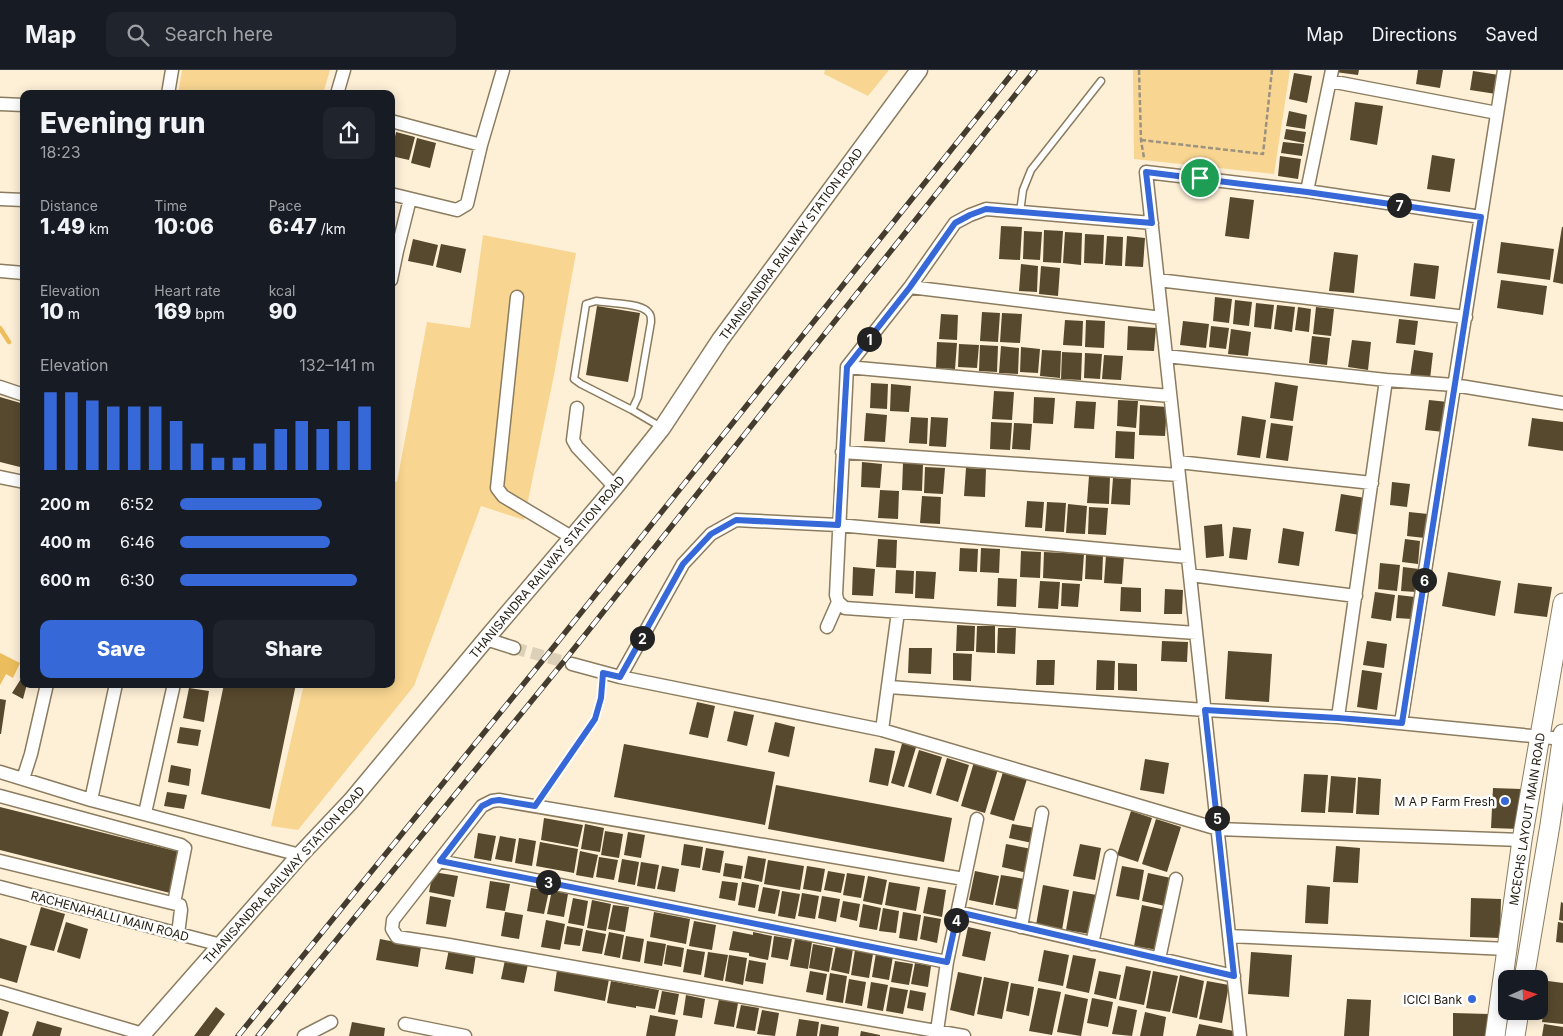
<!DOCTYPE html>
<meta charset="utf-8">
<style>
body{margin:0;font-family:Inter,sans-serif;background:#20242c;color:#f1f3f6;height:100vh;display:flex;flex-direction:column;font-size:19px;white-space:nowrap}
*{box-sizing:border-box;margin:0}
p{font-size:16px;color:#9ea1a6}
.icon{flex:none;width:28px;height:28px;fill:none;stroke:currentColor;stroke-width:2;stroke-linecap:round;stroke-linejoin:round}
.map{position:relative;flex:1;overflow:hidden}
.side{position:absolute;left:20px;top:20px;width:375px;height:598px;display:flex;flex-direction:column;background:#171b24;border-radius:10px;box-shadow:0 2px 12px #0003}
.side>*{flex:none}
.needle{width:32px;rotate:87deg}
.controls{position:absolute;left:1498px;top:900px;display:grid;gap:10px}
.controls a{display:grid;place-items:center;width:50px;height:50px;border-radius:10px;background:#171b24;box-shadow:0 2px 12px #0003;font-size:25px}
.pin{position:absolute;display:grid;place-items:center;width:42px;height:42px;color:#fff;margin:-21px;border:2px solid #fff;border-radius:50%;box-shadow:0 1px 5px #0007}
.km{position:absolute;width:25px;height:25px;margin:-12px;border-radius:50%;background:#222;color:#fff;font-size:14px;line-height:25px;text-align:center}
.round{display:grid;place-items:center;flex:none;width:52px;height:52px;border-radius:10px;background:#20242c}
.head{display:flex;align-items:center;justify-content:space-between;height:85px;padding:0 20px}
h1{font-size:28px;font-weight:800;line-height:38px}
.figures{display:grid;grid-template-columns:repeat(3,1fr);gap:8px;height:85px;padding:5px 20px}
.figures div{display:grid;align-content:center}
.figures b{font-size:21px;font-weight:800}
.figures small{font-size:14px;font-weight:400}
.figures p{font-size:14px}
.chart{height:140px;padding:10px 20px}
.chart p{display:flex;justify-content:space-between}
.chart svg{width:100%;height:90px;margin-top:5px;stroke:#3768d7;stroke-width:6}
.button{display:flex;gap:10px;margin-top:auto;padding:10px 20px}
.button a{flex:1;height:58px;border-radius:10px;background:#3768d7;color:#fff;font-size:20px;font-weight:800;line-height:58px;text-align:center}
.button a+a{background:#20242c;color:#f1f3f6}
ul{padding:0 20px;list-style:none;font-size:16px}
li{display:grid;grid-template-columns:80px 60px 1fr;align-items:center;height:38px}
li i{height:12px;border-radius:6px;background:#3768d7}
header{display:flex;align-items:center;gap:30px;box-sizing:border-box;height:70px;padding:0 25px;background:#171b24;border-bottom:1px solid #363941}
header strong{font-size:24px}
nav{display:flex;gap:28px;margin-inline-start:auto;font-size:18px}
.search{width:350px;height:45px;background:#20242c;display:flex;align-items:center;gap:12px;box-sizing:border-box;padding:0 18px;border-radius:10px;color:#9ea1a6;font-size:19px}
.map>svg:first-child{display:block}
.green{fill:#f8d691}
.water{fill:#ecbd5c}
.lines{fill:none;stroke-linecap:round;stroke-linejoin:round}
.stream{stroke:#ecbd5c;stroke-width:4.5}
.building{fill:#57492e}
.minor-tunnel{stroke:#ddd0b9;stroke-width:12;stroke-dasharray:12 6;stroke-linecap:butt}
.service-casing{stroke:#8b7c5f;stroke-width:9}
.minor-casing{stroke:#8b7c5f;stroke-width:15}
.tertiary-casing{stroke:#8b7c5f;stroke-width:19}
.secondary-casing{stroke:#8b7c5f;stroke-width:21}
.path{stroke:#9c927f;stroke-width:2.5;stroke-dasharray:5 2.5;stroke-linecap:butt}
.service{stroke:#fff;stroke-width:6}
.minor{stroke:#fff;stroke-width:12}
.tertiary{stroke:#fff;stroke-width:16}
.secondary{stroke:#fff;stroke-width:19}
.rail-casing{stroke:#443d2f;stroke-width:5.5}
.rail{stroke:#fff;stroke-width:4;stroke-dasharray:11;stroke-linecap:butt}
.route-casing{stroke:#fff;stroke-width:10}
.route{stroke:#3768d7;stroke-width:6}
.poi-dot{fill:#3768d7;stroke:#fff;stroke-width:2}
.labels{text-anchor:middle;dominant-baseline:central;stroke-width:5;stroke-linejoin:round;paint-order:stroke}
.street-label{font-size:12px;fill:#201a0e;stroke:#fff}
.poi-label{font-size:12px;fill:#201a0e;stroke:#fff;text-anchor:end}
</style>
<header>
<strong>Map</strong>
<div class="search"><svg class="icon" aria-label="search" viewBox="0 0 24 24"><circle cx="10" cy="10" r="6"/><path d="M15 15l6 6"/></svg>Search here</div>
<nav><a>Map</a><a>Directions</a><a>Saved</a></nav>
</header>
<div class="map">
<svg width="1563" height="966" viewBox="0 0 1563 966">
<rect width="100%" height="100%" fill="#fef0d7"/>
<path class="green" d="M182,0h148l-7,24h-145z
M825,0h64l-21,26 -44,-22z
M1133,0h157l-16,104 -140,-15z
M483,165l93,18 -22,122 -30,145 -43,-14 -67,180 -116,144 -27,-4 33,-142h87v-204l6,2 30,-160 43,6z"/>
<path class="water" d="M0,583l20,10 -7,15 -7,-4 -6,11z"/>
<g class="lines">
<path class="stream" d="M0,258l9,14"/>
</g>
<path class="building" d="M1335,0h24l-1,5 -23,-3z
M1418,0h25l-3,18 -24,-4z
M1473,1l26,4 -3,19 -26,-4z
M1294,3l18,3 -5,27 -18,-4z
M1355,32l28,4 -6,39 -27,-5z
M1289,41l18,4 -2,14 -19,-3z
M1286,59l20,3 -2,11 -20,-4z
M396,62l19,5 -6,23 -18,-4z
M417,68l19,5 -6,25 -19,-5z
M1283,72l21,2 -2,12 -21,-3z
M1432,85l23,4 -5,33 -23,-3z
M1280,86l21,3 -3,20 -20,-3z
M1230,127l24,3 -5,39 -24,-3z
M1001,156l21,1 -2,33 -21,-1z
M1562,157h1v57l-10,-2z
M1044,160l19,1 -2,32 -18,-1z
M1024,161l18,1 -2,28 -17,-1z
M1065,162l17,1 -1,32 -18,-2z
M1085,164l19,1 -1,29 -19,-1z
M1107,166l16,1 -1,29 -17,-1z
M1127,166l18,2 -2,29 -18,-1z
M413,169l25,6 -5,21 -25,-5z
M1501,172l53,7 -4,31 -53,-7z
M441,174l25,5 -5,24 -25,-6z
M1334,182l24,3 -4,38 -25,-2z
M1414,193l25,3 -4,33 -25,-3z
M1021,194l17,2 -1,26 -18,-1z
M1041,196l19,2 -2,28 -19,-2z
M1501,210l46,6 -4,29 -46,-7z
M1215,227l17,2 -3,24 -16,-2z
M1235,230l17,2 -3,24 -16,-2z
M1256,233l18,2 -3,24 -17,-2z
M1277,235l18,2 -3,25 -18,-3z
M597,236l43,7 -12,69 -42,-7z
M1298,237l13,2 -2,23 -14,-2z
M1316,237l18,2 -3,27 -18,-2z
M982,242l18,1 -2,29 -18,-1z
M1002,243l20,1 -2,29 -20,-1z
M941,244l17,1 -1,25 -18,-1z
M1399,249l19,2 -3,24 -19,-2z
M1065,250l18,1 -1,25 -19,-1z
M1086,250l19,1 -1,27 -19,-1z
M1183,251l26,3 -3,24 -26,-3z
M1128,256l28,2 -2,23 -27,-1z
M1211,256l18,2 -3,21 -17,-2z
M1231,259l20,3 -3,24 -20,-2z
M1312,266l18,2 -3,27 -18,-2z
M1352,270l19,2 -3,28 -20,-3z
M937,272l20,1 -2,26 -19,-1z
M959,274l20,1 -2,23 -19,-1z
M980,275l18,1 -1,26 -18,-1z
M1001,276l18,2 -1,26 -19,-1z
M1021,277l19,2 -2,24 -18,-1z
M1042,280l19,1 -1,27 -20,-2z
M1414,280l19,3 -3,26 -20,-2z
M1062,282l20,1 -1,27 -20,-1z
M1085,283l17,1 -2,25 -16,-1z
M1104,285l19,1 -2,24 -19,-1z
M1275,312l23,4 -5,35 -23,-3z
M871,313l17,1 -1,25 -17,-1z
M891,314l20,2 -2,26 -19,-1z
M994,321l20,1 -2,28 -20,-1z
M0,327l24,7v37l-1,5h1v22l-24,-6z
M1034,327l21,1 -2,26 -20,-1z
M1118,330l20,1 -2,27 -19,-2z
M1429,330l19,2 -4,30 -19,-2z
M1076,331l20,1 -2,27 -20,-1z
M1140,335l27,2 -2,29 -26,-1z
M866,343l21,2 -2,27 -21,-1z
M1242,346l24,4 -6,38 -23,-3z
M911,347l17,1 -1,26 -18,-1z
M931,347l17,1 -2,29 -17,-1z
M1532,348l31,4v29l-35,-5z
M991,352l21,1 -2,27 -20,-1z
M1014,353l18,1 -2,26 -18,-1z
M1271,353l22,3 -5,35 -22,-3z
M1116,361l19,1 -1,27 -19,-1z
M862,392l20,2 -2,24 -19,-1z
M903,393l20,1 -1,27 -20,-1z
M925,397l20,1 -2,26 -19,-1z
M966,398l20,1 -1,28 -21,-1z
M1089,406l21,1 -1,27 -22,-1z
M1113,408l18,1 -1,26 -19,-1z
M1392,412l18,2 -3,23 -17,-2z
M880,420l19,1 -1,28 -20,-1z
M1341,424l24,4 -5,37 -25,-4z
M922,426l19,1 -1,27 -20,-1z
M1027,431l17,1 -2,26 -17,-1z
M1047,432l19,1 -2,29 -19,-1z
M1068,434l19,2 -2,28 -19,-1z
M1089,437l19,1 -2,27 -18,-1z
M1409,442l19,2 -3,24 -18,-2z
M1222,454l2,32 -18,2 -2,-32z
M1233,457l18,2 -4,31 -18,-2z
M1283,458l21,4 -5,34 -21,-3z
M878,469l19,1 -1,28 -20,-1z
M1405,469l15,2 -2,23 -16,-2z
M960,478l18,1 -1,23 -18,-1z
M981,478l19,1 -1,24 -19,-1z
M1021,481l20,1 -1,26 -20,-1z
M1044,482l40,2 -2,27 -39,-3z
M1086,485h17l-1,25 -17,-1z
M1106,485l18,1 -2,28 -18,-1z
M1380,493l20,2 -3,26 -19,-2z
M853,497l22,2 -2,27 -21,-1z
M1403,497l16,2 -3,23 -15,-1z
M896,500l18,1 -1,23 -18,-1z
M916,501l20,1 -2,27 -19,-1z
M1448,502l53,9 -6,35 -53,-10z
M998,508l19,1 -1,28 -19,-1z
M1040,511l20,1 -2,27 -20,-1z
M1062,513l18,1 -2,23 -17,-1z
M1518,513l34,4 -5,30 -33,-4z
M1121,517l20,1v24l-21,-1z
M1165,519l18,1 -1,24h-18z
M1375,522l20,3 -4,26 -20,-3z
M1398,525l17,2 -3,22 -16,-1z
M957,555l18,1 -1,25h-18z
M977,556h18v27l-19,-1z
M998,558h18l-1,26 -18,-1z
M1162,571l26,1 -1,20 -26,-1z
M1367,571l20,3 -3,24 -21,-3z
M909,578h23l-1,26 -23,-1z
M1228,581l44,3 -3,48 -44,-3z
M953,583l19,1 -1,27 -18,-1z
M1037,590h18l-1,25h-18z
M1097,590l18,1 -1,29h-18z
M1118,593l19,1v27l-19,-1z
M1362,600l20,3 -5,37 -20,-3z
M24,604v10h3l-4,15 -11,-6z
M224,614h72l-26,125 -69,-15z
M189,618l20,3 -5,31 -21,-4z
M0,629l6,1 -5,34h-1z
M697,632l18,4 -7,32 -19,-4z
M734,641l20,4 -7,31 -20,-5z
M775,652l20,5 -6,30 -21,-5z
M180,657l21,3 -3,16 -21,-3z
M903,670l14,4 -13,43 -13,-4z
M624,674l151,28 -10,53 -151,-28z
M875,678l20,3 -7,35 -19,-4z
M919,680l23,7 -11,37 -23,-7z
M947,688l22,7 -11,37 -22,-7z
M1145,689l24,4 -5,31 -24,-4z
M974,692l24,7 -13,44 -24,-7z
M171,695l20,4 -2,17 -21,-4z
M1003,702l24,7 -13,42 -24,-7z
M1304,704l24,1 -3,38 -24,-1z
M1331,706l25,2 -3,35 -25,-1z
M1358,707l23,2 -2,36 -23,-1z
M776,715l176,33 -8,44 -176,-33z
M1493,718l28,1 -2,40 -28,-1z
M167,722l20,3 -3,14 -20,-3z
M0,737l180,45 -10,41 -170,-43z
M1131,741l21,7 -14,44 -21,-7z
M544,748l39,7 -5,22 -37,-7z
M1156,749l25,8 -14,45 -25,-8z
M585,754l19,4 -4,24 -19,-3z
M1012,754l23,4 -3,15 -23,-5z
M605,761l18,3 -4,24 -18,-3z
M628,762l17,3 -4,23 -17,-3z
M478,763l18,3 -5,25 -17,-3z
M500,766l16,3 -4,23 -17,-3z
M519,768l17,3 -4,25 -17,-3z
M540,772l38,7 -4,24 -38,-7z
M684,774l19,3 -3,21 -19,-3z
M1006,774l26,5 -5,24 -25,-6z
M1080,774l21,4 -6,32 -22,-4z
M1336,776l24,2 -2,35 -25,-1z
M706,778l18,3 -4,22 -18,-3z
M580,781l18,4 -5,23 -17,-3z
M748,786l18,3 -4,23 -18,-4z
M599,787l19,3 -4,20 -18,-3z
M622,789l17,3 -4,23 -17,-3z
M768,790l36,6 -4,24 -36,-6z
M641,792l18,3 -4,24 -18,-3z
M725,793l18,3 -2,13 -18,-3z
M662,796l17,3 -4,23 -18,-3z
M807,796l18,3 -4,23 -18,-3z
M1122,796l22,4 -5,30 -23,-4z
M828,801l17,3 -4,19 -17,-3z
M975,801l24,5 -6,29 -24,-5z
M433,802l25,4 -4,21 -25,-5z
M847,803l18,3 -4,22 -18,-3z
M1148,803l23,5 -6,28 -23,-5z
M1001,805l24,4 -6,31 -24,-5z
M868,806l19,4 -5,25 -19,-4z
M490,811l20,3 -5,27 -19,-3z
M722,811l16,2 -3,18 -16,-3z
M742,812l17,3 -4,23 -17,-3z
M889,812l31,5 -4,24 -31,-6z
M1043,815l26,5 -7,40 -26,-5z
M1307,815l23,2 -2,37 -23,-1z
M763,817l17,3 -5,24 -17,-3z
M928,817l18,3 -4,27 -19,-4z
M531,818l18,3 -5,23 -17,-3z
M552,820l16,4 -4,23 -17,-3z
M782,821l18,3 -5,25 -17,-3z
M1073,821l24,4 -7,39 -24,-4z
M802,823l17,3 -4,23 -17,-3z
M430,826l21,4 -5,27 -20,-3z
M822,826l18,3 -4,23 -18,-4z
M573,828l15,3 -4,25 -16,-3z
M1471,828l30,1 -1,39 -30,-1z
M592,830l19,4 -5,27 -19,-3z
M843,831l17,3 -3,17 -17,-4z
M1561,832l2,1v18l-4,-1z
M863,834l18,4 -4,22 -18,-3z
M613,835l16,2 -4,25 -17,-3z
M1142,835l24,5 -8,40 -24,-4z
M41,837l24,7 -11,37 -24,-6z
M883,838l16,3 -3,22 -17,-2z
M505,842l18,3 -4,24 -18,-3z
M654,842l36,7 -4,25 -36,-7z
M903,842l18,3 -4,26 -18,-3z
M924,846l17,3 -4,24 -17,-4z
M546,850l19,4 -5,26 -19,-3z
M694,851l22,4 -4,25 -23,-4z
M66,852l22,7 -8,30 -23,-7z
M1558,852l5,1v20l-7,-1z
M567,856l16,3 -3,17 -16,-2z
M968,857l23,5 -6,29 -23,-5z
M586,860l20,4 -4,20 -20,-3z
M733,861l20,4v-3l19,4 -4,24 -19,-4v-3l-20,-3z
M609,862l15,3 -4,23 -16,-3z
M626,866l18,3 -4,23 -18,-3z
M774,866l18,3 -4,21 -17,-3z
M0,868l27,8 -10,37 -17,-5z
M380,869l41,8 -3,20 -42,-7z
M795,869l17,3 -4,27 -18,-3z
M647,871l19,3 -4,22 -18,-3z
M813,874l20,4 -4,24 -20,-4z
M667,875l17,3 -3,19 -17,-3z
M836,875l17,4 -4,25 -18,-4z
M449,879l27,5 -3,20 -28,-5z
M687,879l18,3 -4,23 -18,-3z
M855,880l18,4 -4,24 -18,-3z
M1044,880l25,5 -6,31 -25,-5z
M708,882l20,3 -5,26 -19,-4z
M1251,882l41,3 -3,42 -41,-3z
M876,883l17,3 -4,24 -17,-3z
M729,885l18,3 -4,27 -18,-4z
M1073,885l23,4 -7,34 -23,-5z
M505,890l23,4 -4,19 -23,-4z
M749,890l17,3 -3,21 -18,-3z
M895,891l18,3 -4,21 -18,-3z
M915,893l16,3 -3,21 -17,-3z
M1126,896l25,5 -7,34 -25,-5z
M557,900l52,9 -4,22 -51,-10z
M810,901l17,3 -4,21 -17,-3z
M1099,901l22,4 -5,24 -22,-5z
M1153,901l25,5 -8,36 -24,-4z
M958,902l24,5 -8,39 -24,-6z
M830,903l17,3 -4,27 -17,-3z
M1180,905l24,6 -7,37 -25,-5z
M984,907l25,5 -7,37 -25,-5z
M849,909l17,3 -4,24 -17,-3z
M611,911l48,9 -4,19 -19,-3v2l-29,-5z
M1207,911l22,4 -7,38 -23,-4z
M1548,911l15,2v41l-21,-2z
M871,912l17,3 -5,26 -16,-3z
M1011,913l23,4 -5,29 -23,-5z
M890,917l18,3 -5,24 -17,-3z
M1038,918l23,4 -9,43 -23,-4z
M910,920l16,3 -3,18 -16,-3z
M662,921l17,3 -4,21 -17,-3z
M1065,924l23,5 -7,37 -24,-4z
M686,925l19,4 -3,19 -19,-3z
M1092,928l21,4 -5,25 -21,-4z
M719,929l19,4 -4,24 -20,-3z
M1347,929l24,1 -2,36h-25z
M741,935l18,3 -4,23 -19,-3z
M1118,936l19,4 -5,26 -20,-2z
M216,937l9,7 -16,22h-15z
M0,939l9,3 -7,24h-2z
M762,940l17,3 -4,23 -18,-2z
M1145,942l21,5 -3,19h-23z
M1453,943l36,1 -1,22h-35z
M650,945l28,5 -3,16h-29z
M799,949l20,3 -2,14h-21z
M37,951l25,7 -2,8h-28z
M352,952l33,6 -1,8h-35z
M821,954l18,3 -1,9h-19z
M1199,954l35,7 -1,5h-37z
M1544,954l19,3v9h-21z
M861,961l19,4v1h-20z"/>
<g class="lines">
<path class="minor-tunnel" d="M514,578l58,16"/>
<g class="service-casing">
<path id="service" d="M1020,142l3,-22 8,-20 70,-89
M632,340l6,-13 13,-75c0,-5 0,-8 -4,-11 -8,-8 -40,-8 -51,-10l-10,3 -12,75 7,5 51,26 29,17
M535,736l60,-87 6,-21 2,-25"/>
</g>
<g class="minor-casing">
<path id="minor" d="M1330,11l167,32
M168,24l4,-24
M337,24l7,-24
M0,34l24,1
M391,51l90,24
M1307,121l25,-121
M391,124l66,16 10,-6 14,-59 22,-75
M0,129l24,1
M1152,153l-166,-14 -16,6 -15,8 -45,64 -63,80 -11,228 2,7 7,6 351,25
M0,201l24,2
M391,210l6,-29 13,-52
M1158,210l308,37
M910,217l252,31
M517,227l-20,191 6,8 70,42
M1166,286l220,24 68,5 109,18
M847,297l323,29
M0,317l24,8
M577,338l-4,32 4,7 38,40
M842,382l337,23
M1178,392l194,21
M0,407l24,5
M1190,505l166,21
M827,557l11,-25
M486,569l28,9
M572,594l48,13 262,53 336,99 304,11
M620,607l63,-113 28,-30 25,-14 102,5 350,32
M889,617l316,23 133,7 225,22
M1338,647l48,-337
M1401,653l103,-653
M882,660l16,-118
M0,702l91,28 209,55
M23,709l8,-25 16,-70
M0,726l181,49 4,3 -11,55
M91,730l25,-116
M145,743l29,-129
M0,791l180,44 1,5 -3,24
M439,791l43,-55 10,-5 7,-1 465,79
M0,817l221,58
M958,842l276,64
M1021,857l21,-114
M1229,866l278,13
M1092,874l19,-88
M1159,889l17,-80
M947,892l-508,-101 -46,59 -1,9 5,8 52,8 515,91
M0,922l143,42
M405,954l60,12
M937,961l10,-69 30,-143
M304,966l27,-14
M1240,966l-94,-864 161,19 174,26"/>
</g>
<g class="tertiary-casing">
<path id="tertiary" d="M141,966l159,-181 51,-54 135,-162 129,-152 47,-59 58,-88 199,-270"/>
</g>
<g class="secondary-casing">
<path id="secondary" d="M1524,909l26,-154 13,-91
M1495,966l27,-196 41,-237
M1515,966l4,-25"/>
</g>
<path class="path" d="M1139,0l2,70 3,18
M1141,70l122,14 9,-84"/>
<use href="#service" class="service"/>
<use href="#minor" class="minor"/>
<use href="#tertiary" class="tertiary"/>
<use href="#secondary" class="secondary"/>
<g class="rail-casing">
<path id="rail" d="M238,966l318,-392 459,-574
M258,966l307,-376 470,-590"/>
</g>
<use href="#rail" class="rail"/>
</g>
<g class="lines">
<g class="route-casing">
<path id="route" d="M1146,102l161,20 174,25 -79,506 -64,-5 -133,-8 29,266 -276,-64 -11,50 -507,-101 42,-55 10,-5 7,-1 36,6 60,-87 6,-21 2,-25 17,4 63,-113 28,-30 25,-14 102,5 9,-158 63,-80 45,-64 15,-8 16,-6 166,14z"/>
</g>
<use href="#route" class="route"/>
</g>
<g class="poi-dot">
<circle cx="1505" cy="731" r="5"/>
<circle cx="1472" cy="929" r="5"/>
</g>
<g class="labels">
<g class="street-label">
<text transform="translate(791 174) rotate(-54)">THANISANDRA RAILWAY STATION ROAD</text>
<text transform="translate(547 497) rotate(-50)">THANISANDRA RAILWAY STATION ROAD</text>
<text transform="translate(1527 749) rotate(-81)">MCECHS LAYOUT MAIN ROAD</text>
<text transform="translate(284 805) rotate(-48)">THANISANDRA RAILWAY STATION ROAD</text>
<text transform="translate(110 846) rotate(15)">RACHENAHALLI MAIN ROAD</text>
</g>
<g class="poi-label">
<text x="1495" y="731">M A P Farm Fresh</text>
<text x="1462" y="929">ICICI Bank</text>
</g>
</g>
</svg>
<div class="controls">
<a><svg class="needle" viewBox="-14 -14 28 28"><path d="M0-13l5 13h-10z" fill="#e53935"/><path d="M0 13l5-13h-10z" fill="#9ea1a6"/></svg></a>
</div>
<div class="pin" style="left:1200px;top:108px;background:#1e9e55"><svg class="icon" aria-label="arrive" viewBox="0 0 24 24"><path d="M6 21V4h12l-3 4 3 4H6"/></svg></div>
<b class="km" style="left:869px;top:269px">1</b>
<b class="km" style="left:642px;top:568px">2</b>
<b class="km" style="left:548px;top:812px">3</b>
<b class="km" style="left:956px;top:850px">4</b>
<b class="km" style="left:1217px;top:748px">5</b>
<b class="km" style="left:1424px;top:510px">6</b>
<b class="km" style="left:1399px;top:135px">7</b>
<section class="side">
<div class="head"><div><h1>Evening run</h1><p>18:23</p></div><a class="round"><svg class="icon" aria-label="share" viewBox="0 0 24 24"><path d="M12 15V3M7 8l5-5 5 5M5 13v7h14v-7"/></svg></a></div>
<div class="figures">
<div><p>Distance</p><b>1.49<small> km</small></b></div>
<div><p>Time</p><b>10:06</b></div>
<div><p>Pace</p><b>6:47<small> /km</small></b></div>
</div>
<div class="figures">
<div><p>Elevation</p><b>10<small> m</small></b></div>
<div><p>Heart rate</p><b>169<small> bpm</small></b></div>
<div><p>kcal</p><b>90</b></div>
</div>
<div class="chart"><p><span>Elevation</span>132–141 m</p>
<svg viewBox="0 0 160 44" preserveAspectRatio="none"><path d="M5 44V6M15 44V6M25 44V10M35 44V13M45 44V13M55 44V13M65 44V20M75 44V31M85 44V38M95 44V38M105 44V31M115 44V24M125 44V20M135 44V24M145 44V20M155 44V13"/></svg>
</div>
<ul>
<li><b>200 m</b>6:52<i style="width:73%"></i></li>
<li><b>400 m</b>6:46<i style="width:77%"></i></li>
<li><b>600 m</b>6:30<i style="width:91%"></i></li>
</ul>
<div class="button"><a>Save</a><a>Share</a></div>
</section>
</div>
